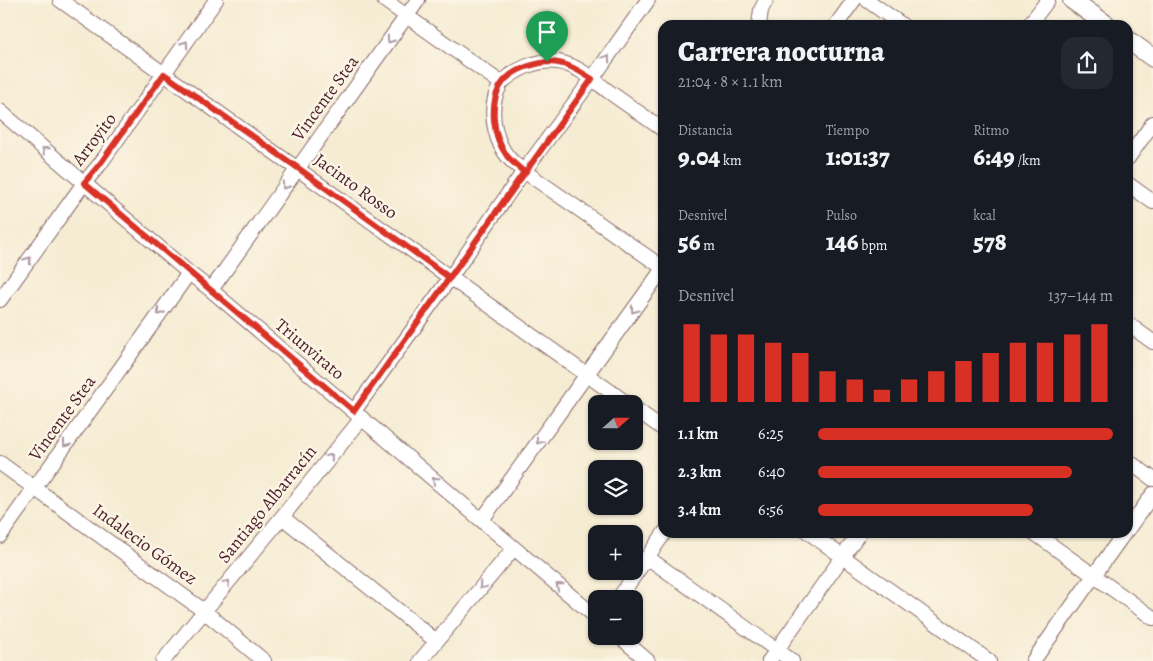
<!DOCTYPE html>
<html lang="es">
<meta charset="utf-8">
<style>
body{margin:0;font-family:Alegreya,serif;background:#242831;color:#f1f3f6;height:100vh;display:flex;flex-direction:column;font-size:19px;white-space:nowrap}
*{box-sizing:border-box;margin:0}
p{font-size:16px;color:#9ea1a6}
.icon{flex:none;width:28px;height:28px;fill:none;stroke:currentColor;stroke-width:2;stroke-linecap:round;stroke-linejoin:round}
.map{position:relative;flex:1;overflow:hidden}
.drawer{position:absolute;left:658px;top:20px;width:475px;height:518px;display:flex;flex-direction:column;background:#171b24;border-radius:15px;box-shadow:0 1px 4px #0004}
.drawer>*{flex:none}
.needle{width:32px;rotate:69deg}
.buttons{position:absolute;left:588px;top:395px;display:grid;gap:10px}
.buttons a{display:grid;place-items:center;width:55px;height:55px;border-radius:10px;background:#171b24;box-shadow:0 1px 4px #0004;font-size:25px}
.pin{position:absolute;display:grid;place-items:center;width:42px;height:42px;color:#fff;margin:-51px -21px;border-radius:50% 50% 50% 0;rotate:-45deg;box-shadow:0 0 5px #0007}
.pin .icon{rotate:45deg}
.round{display:grid;place-items:center;flex:none;width:52px;height:52px;border-radius:15px;background:#242831}
.head{display:flex;align-items:center;justify-content:space-between;height:85px;padding:0 20px}
h1{font-size:28px;font-weight:800;line-height:38px}
.metrics{display:grid;grid-template-columns:repeat(3,1fr);gap:8px;height:85px;padding:5px 20px}
.metrics div{display:grid;align-content:center}
.metrics b{font-size:25px;font-weight:800}
.metrics small{font-size:14px;font-weight:400}
.metrics p{font-size:14px}
.chart{height:140px;padding:10px 20px}
.chart p{display:flex;justify-content:space-between}
.chart svg{width:100%;height:90px;margin-top:5px;stroke:#d93025;stroke-width:6}
ul{padding:0 20px;list-style:none;font-size:16px}
li{display:grid;grid-template-columns:80px 60px 1fr;align-items:center;height:38px}
li i{height:12px;border-radius:6px;background:#d93025}
.map>svg:first-child{display:block}
.lines{fill:none;stroke-linecap:round;stroke-linejoin:round}
.minor-casing{stroke:#866766;stroke-width:16}
.major-casing{stroke:#866766;stroke-width:20}
.minor{stroke:#fff;stroke-width:14}
.major{stroke:#fff;stroke-width:18}
.oneway{stroke:#ae9aa0}
.route-casing{stroke:#fff;stroke-width:10}
.route{stroke:#d93025;stroke-width:6}
.labels{text-anchor:middle;dominant-baseline:central;stroke-width:5;stroke-linejoin:round;paint-order:stroke}
.street-label{font-size:18px;fill:#4a1f2b;stroke:#fcf5e5}
</style>
<div class="map">
<svg width="1153" height="661" viewBox="0 0 1153 661">
<rect width="100%" height="100%" fill="#fcf5e5"/>
<filter id="ink" filterUnits="userSpaceOnUse"><feTurbulence type="fractalNoise" baseFrequency=".02" numOctaves="2"/><feDisplacementMap in="SourceGraphic" scale="10" xChannelSelector="R" yChannelSelector="G"/><feConvolveMatrix kernelMatrix="1 2 1 2 8 2 1 2 1" color-interpolation-filters="sRGB"/></filter>
<filter id="wash" filterUnits="userSpaceOnUse"><feTurbulence type="fractalNoise" baseFrequency=".0096" numOctaves="4" result="noise"/><feDisplacementMap in="SourceGraphic" scale="20" xChannelSelector="R" yChannelSelector="G"/><feGaussianBlur stdDeviation="1.12" result="paint"/><feColorMatrix in="noise" values="0 0 0 0 0 0 0 0 0 0 0 0 0 0 0 0 0 1.4 0 .05"/><feComposite in="paint" operator="in"/></filter>
<g filter="url(#wash)">
<rect width="100%" height="100%" fill="#f5ecd3"/>
</g>
<g filter="url(#ink)">
<g class="lines">
<g class="minor-casing">
<path id="minor" d="M60,0c190,134 379,269 568,404
M384,0l117,83c15,-14 36,-24 57,-21 19,3 36,18 50,29 18,13 36,25 54,38
M867,0l35,25
M759,25l2,-15 5,-10
M836,25l18,-25
M1029,25l19,-25
M501,83c-2,5 -5,10 -6,15 -5,18 1,46 14,60 4,5 10,9 15,13l138,96
M0,111l189,162 22,17c129,109 256,219 385,327
M1128,158l25,-35
M1128,184l25,18
M211,290l207,-290
M0,300l84,-117 16,-19 116,-164
M1128,324l25,18
M634,408l28,20
M354,411l96,-133 74,-107 68,-92 56,-79
M1128,461l25,18
M0,463l204,148 60,50
M282,517l154,124
M482,520l180,-250
M1128,529l25,-35
M808,532l181,129
M1033,532l120,86
M0,536l189,-263
M647,557l145,104
M618,599l47,-67
M619,636l29,25
M163,661l119,-144 80,-99
M420,661l94,-113
M769,661l91,-129
M1033,661l92,-129"/>
</g>
<g class="major-casing">
<path id="major" d="M1072,0l35,25
M1128,40l25,18"/>
</g>
<use href="#minor" class="minor"/>
<use href="#major" class="major"/>
</g>
<defs><path id="oneway-chevron" d="M-2-3.5L2.5 0L-2 3.5" fill="none" stroke-width="1.6" stroke-linecap="round" stroke-linejoin="round" transform="scale(1.25)"/></defs>
<g class="oneway">
<use href="#oneway-chevron" transform="translate(390 40) rotate(126)"/>
<use href="#oneway-chevron" transform="translate(185 44) rotate(-55)"/>
<use href="#oneway-chevron" transform="translate(607 58) rotate(-55)"/>
<use href="#oneway-chevron" transform="translate(45 150) rotate(-139)"/>
<use href="#oneway-chevron" transform="translate(285 186) rotate(126)"/>
<use href="#oneway-chevron" transform="translate(28 260) rotate(-54)"/>
<use href="#oneway-chevron" transform="translate(634 310) rotate(126)"/>
<use href="#oneway-chevron" transform="translate(160 312) rotate(126)"/>
<use href="#oneway-chevron" transform="translate(539 441) rotate(126)"/>
<use href="#oneway-chevron" transform="translate(66 444) rotate(126)"/>
<use href="#oneway-chevron" transform="translate(330 457) rotate(-51)"/>
<use href="#oneway-chevron" transform="translate(435 480) rotate(-140)"/>
<use href="#oneway-chevron" transform="translate(227 583) rotate(-50)"/>
<use href="#oneway-chevron" transform="translate(482 586) rotate(130)"/>
<use href="#oneway-chevron" transform="translate(559 586) rotate(-140)"/>
</g>
</g>
<g class="lines" filter="url(#ink)">
<g class="route-casing">
<path id="route" d="M547,62c-35,5 -56,20 -53,58 1,13 5,25 13,36 5,6 11,11 17,16l-74,106 -152,-110 -134,-94 -64,90 -16,19 270,228c80,-110 158,-222 238,-332 -16,-10 -26,-17 -45,-17"/>
</g>
<use href="#route" class="route"/>
</g>
<g class="labels">
<g class="street-label">
<text transform="translate(325 98) rotate(-54)">Vincente Stea</text>
<text transform="translate(94 139) rotate(-53)">Arroyito</text>
<text transform="translate(356 186) rotate(36)">Jacinto Rosso</text>
<text transform="translate(310 349) rotate(40)">Triunvirato</text>
<text transform="translate(62 418) rotate(-54)">Vincente Stea</text>
<text transform="translate(267 504) rotate(-51)">Santiago Albarracín</text>
<text transform="translate(145 544) rotate(36)">Indalecio Gómez</text>
</g>
</g>
</svg>
<div class="buttons">
<a><svg class="needle" viewBox="-14 -14 28 28"><path d="M0-13l5 13h-10z" fill="#e53935"/><path d="M0 13l5-13h-10z" fill="#9ea1a6"/></svg></a>
<a><svg class="icon" aria-label="layers" viewBox="0 0 24 24"><path d="M12 4l9 5-9 5-9-5zM3 14l9 5 9-5"/></svg></a>
<a>+</a>
<a>−</a>
</div>
<div class="pin" style="left:547px;top:62px;background:#1e9e55"><svg class="icon" aria-label="arrive" viewBox="0 0 24 24"><path d="M6 21V4h12l-3 4 3 4H6"/></svg></div>
<section class="drawer">
<div class="head"><div><h1>Carrera nocturna</h1><p>21:04 · 8 × 1.1 km</p></div><a class="round"><svg class="icon" aria-label="share" viewBox="0 0 24 24"><path d="M12 15V3M7 8l5-5 5 5M5 13v7h14v-7"/></svg></a></div>
<div class="metrics">
<div><p>Distancia</p><b>9.04<small> km</small></b></div>
<div><p>Tiempo</p><b>1:01:37</b></div>
<div><p>Ritmo</p><b>6:49<small> /km</small></b></div>
</div>
<div class="metrics">
<div><p>Desnivel</p><b>56<small> m</small></b></div>
<div><p>Pulso</p><b>146<small> bpm</small></b></div>
<div><p>kcal</p><b>578</b></div>
</div>
<div class="chart"><p><span>Desnivel</span>137–144 m</p>
<svg viewBox="0 0 160 44" preserveAspectRatio="none"><path d="M5 44V6M15 44V11M25 44V11M35 44V15M45 44V20M55 44V29M65 44V33M75 44V38M85 44V33M95 44V29M105 44V24M115 44V20M125 44V15M135 44V15M145 44V11M155 44V6"/></svg>
</div>
<ul>
<li><b>1.1 km</b>6:25<i style="width:100%"></i></li>
<li><b>2.3 km</b>6:40<i style="width:86%"></i></li>
<li><b>3.4 km</b>6:56<i style="width:73%"></i></li>
</ul>
</section>
</div>
